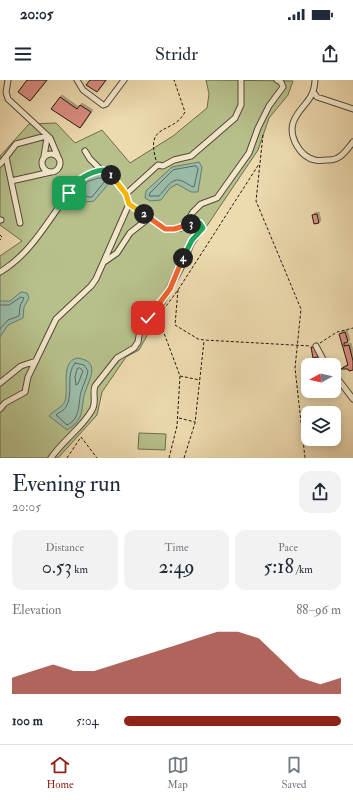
<!DOCTYPE html>
<meta charset="utf-8">
<style>
body{margin:0;font-family:"IM FELL Double Pica",serif;background:#f2f2f3;color:#1f2937;height:100vh;display:flex;flex-direction:column;font-size:15px;white-space:nowrap}
*{box-sizing:border-box;margin:0}
p{font-size:13px;color:#747a83}
.icon{flex:none;width:22px;height:22px;fill:none;stroke:currentColor;stroke-width:2;stroke-linecap:round;stroke-linejoin:round}
.map{position:relative;height:378px;overflow:hidden}
.drawer{display:flex;flex-direction:column;background:#fff;flex:1}
.drawer>*{flex:none}
.needle{width:26px;rotate:262deg}
.tools{position:absolute;left:301px;top:278px;display:grid;gap:8px}
.tools a{display:grid;place-items:center;width:40px;height:40px;border-radius:8px;background:#fff;box-shadow:0 2px 10px #0003;font-size:20px}
.pin{position:absolute;display:grid;place-items:center;width:34px;height:34px;color:#fff;margin:-17px;border-radius:8px;box-shadow:0 2px 6px #0006}
.km{position:absolute;width:20px;height:20px;margin:-10px;border-radius:50%;background:#222;color:#fff;font-size:11px;line-height:20px;text-align:center}
.round{display:grid;place-items:center;flex:none;width:42px;height:42px;border-radius:12px;background:#f2f2f3}
.overview{display:flex;align-items:center;justify-content:space-between;height:68px;padding:0 12px}
h1{font-size:22px;font-weight:600;line-height:30px}
.figures{display:grid;grid-template-columns:repeat(3,1fr);gap:6px;height:68px;padding:4px 12px}
.figures div{display:grid;align-content:center;border-radius:10px;background:#f2f2f3;text-align:center}
.figures b{font-size:20px;font-weight:600}
.figures small{font-size:11px;font-weight:400}
.figures p{font-size:11px}
.chart{height:112px;padding:8px 12px}
.chart p{display:flex;justify-content:space-between}
.chart svg{width:100%;height:72px;margin-top:4px;fill:#8f2418;opacity:.7}
ul{padding:0 12px;list-style:none;font-size:13px}
li{display:grid;grid-template-columns:64px 48px 1fr;align-items:center;height:30px}
li i{height:10px;border-radius:5px;background:#8f2418}
.status{display:flex;justify-content:space-between;align-items:center;height:28px;padding:0 20px;background:#fff;direction:ltr}
.status svg{height:11px;fill:currentColor}
header{display:flex;justify-content:space-between;align-items:center;height:52px;padding:0 12px;background:#fff;font-size:18px;font-weight:600}
.dock{display:flex;justify-content:space-around;align-items:center;height:56px;border-top:1px solid #e0e1e3;background:#fff;font-size:11px;color:#747a83}
.dock a{display:grid;justify-items:center;gap:2px}
.dock .current{color:#8f2418}
.map>svg:first-child{display:block}
.green{fill:#b7c08b;stroke:#6c6c4e}
.water{fill:#9abba7;stroke:#6a7a6b}
.lines{fill:none;stroke-linecap:round;stroke-linejoin:round}
.shore{stroke:#5e6a5c;stroke-width:1}
.building{fill:#db8c7f;stroke:#211910;filter:url(#shadow)}
.minor-casing{stroke:#544938;stroke-width:7}
.path{stroke:#211910;stroke-width:1;stroke-dasharray:3 2;stroke-linecap:butt}
.minor{stroke:#f3e7cb;stroke-width:5}
.split-1-casing{stroke:#fff;stroke-width:8}
.split-2-casing{stroke:#fff;stroke-width:8}
.split-3-casing{stroke:#fff;stroke-width:8}
.split-4-casing{stroke:#fff;stroke-width:8}
.split-5-casing{stroke:#fff;stroke-width:8}
.split-6-casing{stroke:#fff;stroke-width:8}
.split-1{stroke:#22a559;stroke-width:5}
.split-2{stroke:#f5b400;stroke-width:5}
.split-3{stroke:#f0652b;stroke-width:5}
.split-4{stroke:#22a559;stroke-width:5}
.split-5{stroke:#f0652b;stroke-width:5}
.split-6{stroke:#f5b400;stroke-width:5}
</style>
<div class="status"><b>20:05</b><svg viewBox="0 0 49 12"><path d="M0 12V9h3v3zM5 12V6h3v6zM10 12V3h3v9zM15 12V0h3v12zM26 1h20v11H26zM47 4h2v5h-2z"/></svg></div>
<header><svg class="icon" aria-label="menu" viewBox="0 0 24 24"><path d="M4 6h16M4 12h16M4 18h16"/></svg>Stridr<svg class="icon" aria-label="share" viewBox="0 0 24 24"><path d="M12 15V3M7 8l5-5 5 5M5 13v7h14v-7"/></svg></header>
<div class="map">
<svg width="353" height="378" viewBox="0 0 353 378">
<defs>
<filter id="shadow"><feDropShadow dx="2" dy="-2" stdDeviation="0" flood-color="#0004"/></filter>
</defs>
<rect width="100%" height="100%" fill="#eddaaf"/>
<filter id="stains"><feTurbulence type="fractalNoise" baseFrequency=".005" numOctaves="4"/><feColorMatrix values="0 0 0 0 .2 0 0 0 0 .09 0 0 0 0 .02 0 0 0 .5 -.17"/></filter>
<radialGradient id="worn" r=".72"><stop offset=".6" stop-color="#630" stop-opacity="0"/><stop offset="1" stop-color="#630" stop-opacity=".3"/></radialGradient>
<path class="green" d="M206,0l87,1 -5,14 -19,23 -11,32 -64,95 -11,26 -44,79 -13,7 -24,35 -5,23 -39,43h-58v-202l22,-15 -22,-16v-69l29,-32 27,-1 19,20 27,-13 28,33 43,-27 34,-28 2,-14z
M139,353l27,1 -1,16 -27,-1z"/>
<path class="water" d="M199,82l3,5 -4,25h-7l-14,-8 -7,4 -9,12 -11,1 -5,-3 1,-7 26,-24z
M94,94l12,1 4,7 -16,19 -7,1 -14,-7 1,-8 6,-1 5,-8z
M21,212l6,1 2,5 -5,9 -1,11 -15,7 -8,12v-36h10z
M77,278c24,3 13,20 8,34 -5,18 1,26 -18,38l-18,-14c5,-6 13,-8 16,-15 4,-12 -5,-39 12,-43z"/>
<g class="lines">
<path class="shore" d="M196,86l2,3 -4,18c-5,-1 -8,-5 -12,-6 -10,-5 -17,9 -23,15h-10l1,-3 23,-23z
M99,98h4l2,3 -13,16h-4l-8,-4 7,-11z
M0,225h9l12,-8 3,1 -4,8 -1,10 -11,4 -8,9
M75,283l9,2 4,6c-1,7 -5,14 -7,21 -3,11 0,27 -14,33l-11,-10c3,-3 8,-4 10,-8 8,-13 -1,-32 9,-44z
M80,288l3,3 -5,13 -2,1 -1,-8 2,-8z"/>
</g>
<path class="building" d="M27,0h20l-17,21 -12,-9z
M90,0h16l-9,12 -11,-7z
M60,17l17,12 3,-4 11,7 -11,16 -29,-19z
M317,134l2,9 -5,1 -2,-9z
M345,252l3,10 -4,1v3l5,-1 4,16v9l-4,1 -1,-2h-7l7,-4 -9,-31z
M311,267l6,1 1,9 -5,1z"/>
<g class="lines">
<g class="minor-casing">
<path id="minor" d="M8,0l-2,12 2,7 42,39 9,21
M77,0l6,10 20,15 3,-1 18,-24
M315,0c-1,23 -16,25 -22,43 -4,14 7,34 22,37 3,1 8,0 12,0 13,1 19,-9 26,-18
M314,13l3,4 36,12
M42 83a9 9 0 1 1 18 0a9 9 0 1 1-18 0Z
M44,76l3,-18
M0,84l6,-7
M11,101l40,-9
M126,114l32,-29 5,1 11,-6 17,-4 44,-38 6,-13v-25
M129,124l36,25 16,-1 5,-4 7,-12 8,-8 16,-6 32,-45 9,-25 11,-22 14,-19 -2,-5 -4,-2
M0,140h1
M20,143l-14,-66 10,-13 30,-8
M104,182l13,-9 13,-20 19,-15
M0,192c31,-18 48,-52 69,-79 6,-13 20,-21 34,-23
M316,266l10,19
M334,294l19,25
M0,303l21,-17 15,-5
M0,329l5,-6 20,-11 3,-15 28,-58 35,-33 5,-7 33,-75 -3,-10 -16,-20 -10,-5 -10,-10 -5,-8
M51,378c12,-18 31,-30 41,-48 5,-8 0,-16 3,-24l22,-28 17,-10 4,-6 2,-12 29,-41 23,-49 11,-12 -3,-5 -14,1"/>
</g>
<path class="path" d="M263,55l-7,66 45,108 -6,59 10,90
M156,80c-11,-38 17,-25 29,-48l-11,-32
M0,155l2,2 -2,3
M178,210l-3,35 23,14 6,1 107,6
M320,263l17,-11 16,-4
M180,296l20,4
M179,338l16,4
M67,378l14,-21 16,21
M169,378l8,-32 3,-50 -22,-59 20,-27 81,-126
M184,378l11,-35 9,-82"/>
<use href="#minor" class="minor"/>
</g>
<g class="lines">
<g class="split-1-casing">
<path id="split-1" d="M69,113c6,-13 20,-21 34,-23l8,5"/>
</g>
<g class="split-2-casing">
<path id="split-2" d="M111,95l15,19 3,10 15,10"/>
</g>
<g class="split-3-casing">
<path id="split-3" d="M144,134l21,15h9l17,-5"/>
</g>
<g class="split-4-casing">
<path id="split-4" d="M183,178l9,-18 11,-12 -3,-5 -9,1"/>
</g>
<g class="split-5-casing">
<path id="split-5" d="M158,225l12,-16 13,-31"/>
</g>
<g class="split-6-casing">
<path id="split-6" d="M148,238l10,-13"/>
</g>
<use href="#split-1" class="split-1"/>
<use href="#split-2" class="split-2"/>
<use href="#split-3" class="split-3"/>
<use href="#split-4" class="split-4"/>
<use href="#split-5" class="split-5"/>
<use href="#split-6" class="split-6"/>
</g>
<rect width="100%" height="100%" filter="url(#stains)"/>
<rect width="100%" height="100%" fill="url(#worn)"/>
</svg>
<div class="tools">
<a><svg class="needle" viewBox="-14 -14 28 28"><path d="M0-13l5 13h-10z" fill="#e53935"/><path d="M0 13l5-13h-10z" fill="#747a83"/></svg></a>
<a><svg class="icon" aria-label="layers" viewBox="0 0 24 24"><path d="M12 4l9 5-9 5-9-5zM3 14l9 5 9-5"/></svg></a>
</div>
<div class="pin" style="left:69px;top:113px;background:#1e9e55"><svg class="icon" aria-label="arrive" viewBox="0 0 24 24"><path d="M6 21V4h12l-3 4 3 4H6"/></svg></div>
<div class="pin" style="left:148px;top:238px;background:#d93025"><svg class="icon" aria-label="check" viewBox="0 0 24 24"><path d="M5 12l5 5 9-10"/></svg></div>
<b class="km" style="left:111px;top:95px">1</b>
<b class="km" style="left:144px;top:134px">2</b>
<b class="km" style="left:191px;top:144px">3</b>
<b class="km" style="left:183px;top:178px">4</b>
</div>
<section class="drawer">
<div class="overview"><div><h1>Evening run</h1><p>20:05</p></div><a class="round"><svg class="icon" aria-label="share" viewBox="0 0 24 24"><path d="M12 15V3M7 8l5-5 5 5M5 13v7h14v-7"/></svg></a></div>
<div class="figures">
<div><p>Distance</p><b>0.53<small> km</small></b></div>
<div><p>Time</p><b>2:49</b></div>
<div><p>Pace</p><b>5:18<small> /km</small></b></div>
</div>
<div class="chart"><p><span>Elevation</span>88–96 m</p>
<svg viewBox="0 0 160 44" preserveAspectRatio="none"><path d="M0 44V34L10 30L20 26L30 30L40 30L50 26L60 22L70 18L80 14L90 10L100 6L110 6L120 10L130 22L140 34L150 38L160 34V44z"/></svg>
</div>
<ul>
<li><b>100 m</b>5:04<i style="width:100%"></i></li>
</ul>
</section>
<nav class="dock">
<a class="current"><svg class="icon" aria-label="home" viewBox="0 0 24 24"><path d="M3 11l9-7 9 7M6 9v11h12V9"/></svg>Home</a>
<a><svg class="icon" aria-label="map" viewBox="0 0 24 24"><path d="M3 6l6-2 6 2 6-2v14l-6 2-6-2-6 2zM9 4v14M15 6v14"/></svg>Map</a>
<a><svg class="icon" aria-label="saved" viewBox="0 0 24 24"><path d="M7 4h10v16l-5-4-5 4z"/></svg>Saved</a>
</nav>
